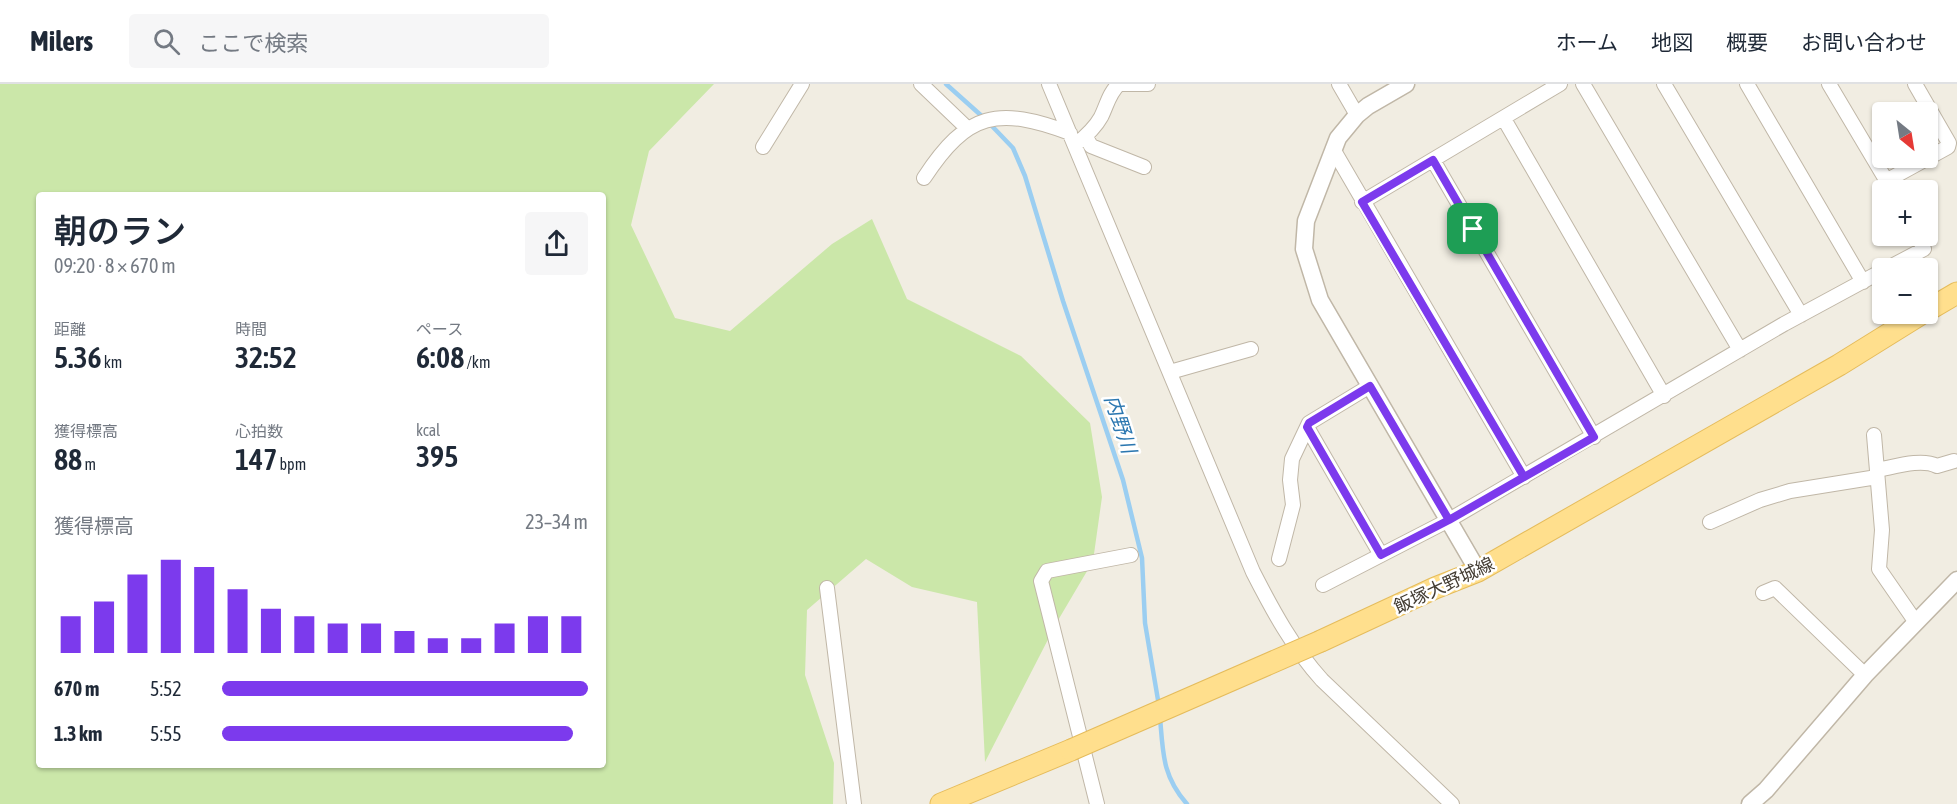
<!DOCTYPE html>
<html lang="ja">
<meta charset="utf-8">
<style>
body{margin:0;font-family:"Asap Condensed","Noto Sans JP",sans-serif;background:#f6f6f7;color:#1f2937;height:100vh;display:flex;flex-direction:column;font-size:22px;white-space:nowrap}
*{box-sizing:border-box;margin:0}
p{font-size:20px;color:#747a83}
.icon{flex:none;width:33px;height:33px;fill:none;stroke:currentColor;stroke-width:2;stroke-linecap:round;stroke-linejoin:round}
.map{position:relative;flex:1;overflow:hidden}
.panel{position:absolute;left:36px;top:108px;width:570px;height:576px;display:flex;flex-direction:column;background:#fff;border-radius:6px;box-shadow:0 2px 4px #0004}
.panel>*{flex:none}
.needle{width:39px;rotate:150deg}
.controls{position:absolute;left:1872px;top:18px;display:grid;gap:12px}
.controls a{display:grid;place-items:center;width:66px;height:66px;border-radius:6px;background:#fff;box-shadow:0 2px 4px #0004;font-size:30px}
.pin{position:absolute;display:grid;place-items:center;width:51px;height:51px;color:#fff;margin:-26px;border-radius:12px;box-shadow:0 3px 9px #0006}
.round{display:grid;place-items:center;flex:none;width:63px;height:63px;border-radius:6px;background:#f6f6f7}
.head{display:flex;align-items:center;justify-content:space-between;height:102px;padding:0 18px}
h1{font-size:33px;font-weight:600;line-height:45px}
.metrics{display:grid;grid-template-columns:repeat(3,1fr);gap:9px;height:102px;padding:6px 18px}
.metrics div{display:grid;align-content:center}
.metrics b{font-size:30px;font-weight:600}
.metrics small{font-size:16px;font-weight:400}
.metrics p{font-size:16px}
.chart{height:168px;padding:12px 18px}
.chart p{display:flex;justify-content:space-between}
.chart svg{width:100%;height:108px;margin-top:6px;stroke:#7c3aed;stroke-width:6}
ul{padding:0 18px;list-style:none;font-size:20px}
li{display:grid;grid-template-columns:96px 72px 1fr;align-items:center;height:45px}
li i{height:15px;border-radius:8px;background:#7c3aed}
header{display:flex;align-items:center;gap:36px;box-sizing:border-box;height:84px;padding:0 30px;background:#fff;border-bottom:2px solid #e0e1e3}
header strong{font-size:28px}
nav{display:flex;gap:33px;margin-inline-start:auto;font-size:21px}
.search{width:420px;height:54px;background:#f6f6f7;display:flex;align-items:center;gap:15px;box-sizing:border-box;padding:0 21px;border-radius:6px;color:#747a83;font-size:22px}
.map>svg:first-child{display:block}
.green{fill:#cbe7a9;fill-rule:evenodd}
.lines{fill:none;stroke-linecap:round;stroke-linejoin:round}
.stream{stroke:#9bcef1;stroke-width:4.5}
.minor-casing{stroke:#c0b7a7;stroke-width:16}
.tertiary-casing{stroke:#c0b7a7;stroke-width:19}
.primary-casing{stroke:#e5bc5c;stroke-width:23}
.minor{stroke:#fff;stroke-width:14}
.tertiary{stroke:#fff;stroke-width:16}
.primary{stroke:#ffdf8d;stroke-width:21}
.primary-bridge-casing{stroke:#e5bc5c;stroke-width:23;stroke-linecap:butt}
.primary-bridge{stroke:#ffdf8d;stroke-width:21}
.route-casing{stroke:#fff;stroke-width:12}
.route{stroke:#7c3aed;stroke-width:8}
.labels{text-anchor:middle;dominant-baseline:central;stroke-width:5;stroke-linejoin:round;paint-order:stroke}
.street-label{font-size:18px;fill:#433c32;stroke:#fff}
.water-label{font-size:20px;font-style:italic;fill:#2b77b0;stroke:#fff}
</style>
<header>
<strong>Milers</strong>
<div class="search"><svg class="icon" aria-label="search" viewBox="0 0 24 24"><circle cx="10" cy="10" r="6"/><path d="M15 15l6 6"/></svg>ここで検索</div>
<nav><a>ホーム</a><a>地図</a><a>概要</a><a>お問い合わせ</a></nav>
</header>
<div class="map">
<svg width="1957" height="720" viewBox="0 0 1957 720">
<rect width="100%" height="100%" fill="#f1ede2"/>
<path class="green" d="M0,0h714l-65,67 -18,74 44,93 55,13 102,-87 40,-25 35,80 114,57 69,67 12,74 -9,64 -36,61 -72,140 -8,-160 -65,-15 -46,-28 -59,51 -2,65 29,88 -1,41h-833zM39,111h564v570h-564z"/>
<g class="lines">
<path class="stream" d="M946,0l38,34
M990,40l23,24 12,28 38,125 60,179 19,78 3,65 14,83
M1160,633c3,35 2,59 27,87"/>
<g class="minor-casing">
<path id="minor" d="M921,0l47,45
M1049,0l204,488c20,39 40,76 69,108l130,124
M1121,0h27
M1339,0l18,31
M1583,0l157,266
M1664,0l137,231
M1747,0l116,198
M1829,0l63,106
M1504,35l160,277
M1086,53l5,9 53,21
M1075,61c10,-8 20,-17 26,-28 6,-12 8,-24 18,-33
M763,63l39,-63
M1333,65l191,328
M1433,76l161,277
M924,94c43,-66 74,-72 146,-45
M1886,97l62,-34 1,-4 -34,-59
M1362,118l198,-118
M1888,184l36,-19 -7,-13
M1170,288l81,-23
M1307,343l74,128
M1874,351l8,95 -3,39 36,52
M1877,386c17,-3 44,-12 60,-4l17,-5
M1710,438l50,-22 30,-9 87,-14
M1279,475l14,-54 -3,-25 2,-21 17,-36 61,-37
M1323,501l126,-65 335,-196 98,-53
M827,504l27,216
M1763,509l12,-5 90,87
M1097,720l-56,-223 6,-10 84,-16"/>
</g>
<g class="tertiary-casing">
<path id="tertiary" d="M1406,0l-38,22 -11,9 -19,23 -32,83 -2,28 16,51 158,271
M1750,720l16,-14 99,-115 92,-95"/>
</g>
<g class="primary-casing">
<path id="primary" d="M1928,226l29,-17
M1321,557l114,-53 43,-17 361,-206 82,-51
M941,720l130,-54"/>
</g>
<use href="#minor" class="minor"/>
<use href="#tertiary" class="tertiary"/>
<use href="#primary" class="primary"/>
<g class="primary-bridge-casing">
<path id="primary-bridge" d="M1071,666l250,-109"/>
</g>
<use href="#primary-bridge" class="primary-bridge"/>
</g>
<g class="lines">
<g class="route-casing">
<path id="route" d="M1473,145l121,208 -145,83 -68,35 -74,-128 2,-4 61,-37 79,134 75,-43 -162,-275 71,-42 40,69"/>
</g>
<use href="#route" class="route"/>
</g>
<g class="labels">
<g class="street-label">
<text transform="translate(1444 501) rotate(-25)">飯塚大野城線</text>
</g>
<g class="water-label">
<text transform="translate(1121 340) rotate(72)">内野川</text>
</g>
</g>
</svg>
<div class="controls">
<a><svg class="needle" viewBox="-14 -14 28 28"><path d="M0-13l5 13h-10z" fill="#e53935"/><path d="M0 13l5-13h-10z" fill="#747a83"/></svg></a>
<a>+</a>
<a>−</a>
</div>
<div class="pin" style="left:1473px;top:145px;background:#1e9e55"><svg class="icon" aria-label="arrive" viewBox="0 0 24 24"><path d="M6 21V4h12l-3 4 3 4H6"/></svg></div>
<section class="panel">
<div class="head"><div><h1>朝のラン</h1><p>09:20 · 8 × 670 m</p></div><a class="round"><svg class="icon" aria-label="share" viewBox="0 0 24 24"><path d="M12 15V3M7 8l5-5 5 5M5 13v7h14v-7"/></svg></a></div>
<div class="metrics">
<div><p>距離</p><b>5.36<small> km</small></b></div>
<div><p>時間</p><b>32:52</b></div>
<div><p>ペース</p><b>6:08<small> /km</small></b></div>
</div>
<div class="metrics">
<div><p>獲得標高</p><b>88<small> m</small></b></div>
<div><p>心拍数</p><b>147<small> bpm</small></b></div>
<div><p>kcal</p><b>395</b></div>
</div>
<div class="chart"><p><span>獲得標高</span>23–34 m</p>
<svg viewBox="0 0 160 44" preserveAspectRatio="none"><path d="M5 44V29M15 44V23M25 44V12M35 44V6M45 44V9M55 44V18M65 44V26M75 44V29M85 44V32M95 44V32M105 44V35M115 44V38M125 44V38M135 44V32M145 44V29M155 44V29"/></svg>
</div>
<ul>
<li><b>670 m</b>5:52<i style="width:100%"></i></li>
<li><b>1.3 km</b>5:55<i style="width:96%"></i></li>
</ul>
</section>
</div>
